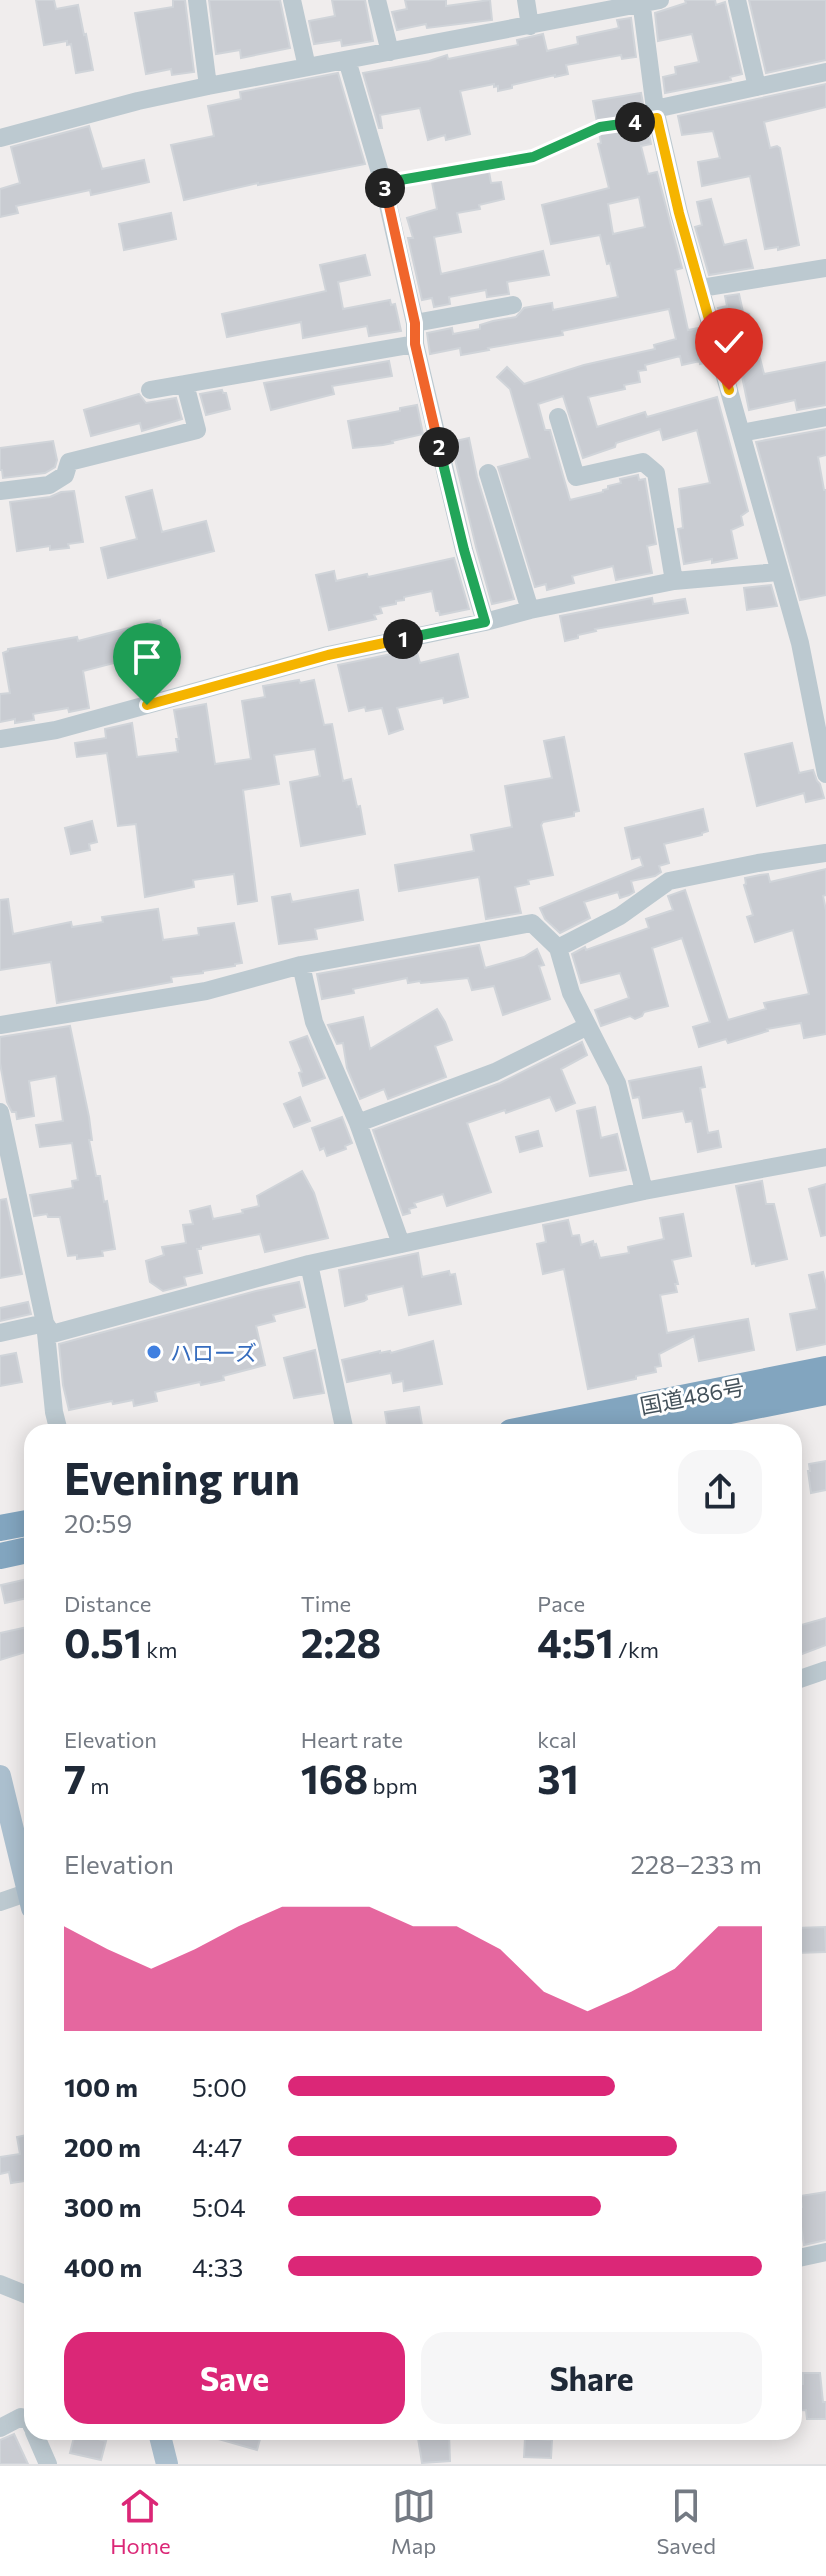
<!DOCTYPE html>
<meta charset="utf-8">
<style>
body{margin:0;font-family:Commissioner,"Noto Sans JP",sans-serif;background:#f6f6f7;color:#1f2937;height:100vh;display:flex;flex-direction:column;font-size:30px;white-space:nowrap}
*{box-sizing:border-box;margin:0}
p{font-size:26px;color:#747a83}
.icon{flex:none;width:44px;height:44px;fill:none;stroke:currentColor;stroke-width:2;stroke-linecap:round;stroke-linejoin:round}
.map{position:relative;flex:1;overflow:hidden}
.panel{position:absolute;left:24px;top:1424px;width:778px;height:1016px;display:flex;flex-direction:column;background:#fff;border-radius:24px;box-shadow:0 4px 20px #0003}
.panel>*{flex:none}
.pin{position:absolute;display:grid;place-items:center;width:68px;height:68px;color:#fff;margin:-82px -34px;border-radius:50% 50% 50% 0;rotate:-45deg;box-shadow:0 0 8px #0007}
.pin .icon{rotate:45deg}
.km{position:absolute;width:40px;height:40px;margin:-20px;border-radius:50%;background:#222;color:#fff;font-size:22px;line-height:40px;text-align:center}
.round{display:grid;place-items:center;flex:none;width:84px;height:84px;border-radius:24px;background:#f6f6f7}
.head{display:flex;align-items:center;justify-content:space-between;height:136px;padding:0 40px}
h1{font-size:44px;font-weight:700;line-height:60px}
.stats{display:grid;grid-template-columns:repeat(3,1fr);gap:12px;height:136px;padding:8px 40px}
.stats div{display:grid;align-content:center}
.stats b{font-size:40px;font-weight:700}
.stats small{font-size:22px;font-weight:400}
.stats p{font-size:22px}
.chart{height:224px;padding:16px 40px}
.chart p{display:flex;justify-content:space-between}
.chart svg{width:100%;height:144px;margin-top:8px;fill:#db2777;opacity:.7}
.action{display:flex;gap:16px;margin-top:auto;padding:16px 40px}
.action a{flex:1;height:92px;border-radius:24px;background:#db2777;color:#fff;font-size:32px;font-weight:700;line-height:92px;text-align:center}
.action a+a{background:#f6f6f7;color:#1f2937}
ul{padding:0 40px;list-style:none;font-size:26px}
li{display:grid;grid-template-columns:128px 96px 1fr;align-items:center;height:60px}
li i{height:20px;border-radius:10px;background:#db2777}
.tabs{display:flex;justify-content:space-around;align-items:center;height:112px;border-top:2px solid #e0e1e3;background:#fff;font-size:22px;color:#747a83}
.tabs a{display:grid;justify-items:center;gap:4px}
.tabs .current{color:#db2777}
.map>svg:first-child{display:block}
.building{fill:#c9ccd2;stroke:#d0d4d9;stroke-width:2;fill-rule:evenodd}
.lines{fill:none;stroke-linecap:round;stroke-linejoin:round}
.path{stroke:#6fd098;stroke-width:3;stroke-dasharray:6 4;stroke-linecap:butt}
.minor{stroke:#bcc9d0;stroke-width:18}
.major{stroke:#abbfce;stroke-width:22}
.highway{stroke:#82a5bf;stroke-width:26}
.split-1-casing{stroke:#fff;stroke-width:16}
.split-2-casing{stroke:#fff;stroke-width:16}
.split-3-casing{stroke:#fff;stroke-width:16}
.split-4-casing{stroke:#fff;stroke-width:16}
.split-5-casing{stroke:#fff;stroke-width:16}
.split-1{stroke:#f5b400;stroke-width:10}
.split-2{stroke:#22a559;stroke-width:10}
.split-3{stroke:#f0652b;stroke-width:10}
.split-4{stroke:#22a559;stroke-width:10}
.split-5{stroke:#f5b400;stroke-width:10}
.shop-dot{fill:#3f7fe0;stroke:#fff;stroke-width:3}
.labels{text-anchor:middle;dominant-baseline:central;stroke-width:6;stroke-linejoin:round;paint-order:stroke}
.shop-label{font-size:22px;fill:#366cbe;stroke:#fff;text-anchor:start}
.street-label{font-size:22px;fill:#44525b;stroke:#fff}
</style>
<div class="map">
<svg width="826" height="2464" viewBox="0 0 826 2464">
<rect width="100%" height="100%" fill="#f0eded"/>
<path class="building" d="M36,0h18l2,9 22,-4 6,30 2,-1 7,36 -17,3 -5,-29 -4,1v-4l-23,4z
M173,0h12l9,72 -22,3 -1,-6 -25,5 -11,-61 38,-6z
M209,0h71l10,48 -49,10 -1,-8 -24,4z
M332,0h33l8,41 -31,5 -1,-6 -27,4 -5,-23 26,-5z
M405,0h41v6l44,-6 2,20 -65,8 -1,-4 -29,6 -5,-18 15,-3z
M685,0h30l1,5 9,-3 17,72 -12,3 1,3 -66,13 -2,-16 13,-3 -1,-7 24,-5 -7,-28 -34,7 -3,-28 31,-10z
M749,0h77v60l-60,13z
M631,18l5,39 -14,2 -1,-4 -55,10 2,9 -13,3v-2l-43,10v3l-14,3v-5l-4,1v-3l-34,7 10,43 -24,6 -1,-5 -17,5 -8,-32 -40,7 2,13h-3l-16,-55 66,-12 18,-6 1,4 70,-14 -1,-5 26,-6 4,17 31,-7 -1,-7 42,-9 -2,-8z
M338,73l27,91 -107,21v-2l-74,17 -13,-55 43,-9 -6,-30 33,-7 -1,-7z
M826,84v23l-62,15 6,26 7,-2 3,2 19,97 -21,5v-3l-13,2 -15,-73 -48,10 -4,-24 22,-4 -7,-27 -31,4 -4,-19z
M641,93l10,51 -10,2 7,28 9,-2 25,96 -7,2 13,60 11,-2 10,34 -9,2v-3l-18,4 -2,-9 -35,9 1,5 -8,1 2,11 -16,3 1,4 -37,8 9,30 48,-15 2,5 70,-20 31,114 -7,5 2,9 -12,5 6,28 -25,5v-4l-28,5 -6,-35 5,-1 -4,-39 31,-6 -13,-53 -34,10 -3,-11 -44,14 -1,4 -32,11 -20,-62 -25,8 7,26h5l20,70 33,-8v-2l5,-1v-3l13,-3 -1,-4 18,-4 1,5 6,-1 11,65 -9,2 5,27 -36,7 -3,-14 -41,10 2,7 -27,7 -1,-6 -11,3 -37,-120 32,-9 -20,-69 -13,-12 10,-10 17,17 60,-19 71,-16 -1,-4 22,-6 -7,-30 -107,22 1,4 -75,13 1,2 -28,5 -1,-7 -30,6 -3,-21 25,-5 1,6 27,-5v-4l13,-4 23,-4 8,-9 28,-5 1,7 65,-13 -8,-34 -3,1 -7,-29 -49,9 -9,-39 67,-17 -11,-44 3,-1 -8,-42zM639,197l6,30 -32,7 -5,-30z
M89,126l13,43 42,-9 5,22 -58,13 -1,-5 -74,16 2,7 -18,4v-28l20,-6 -9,-36z
M489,172l2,11 10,-1 3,17 -25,6 1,4 -23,4 4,19 -27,5 7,37 102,-23 6,24 -42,7 2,12 -22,3 -1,-7 -37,7 1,7 -16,3 -2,-9 -10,2 -14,-62h5l-6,-20 30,-9 -5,-27z
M711,199l13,46 22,-5 7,28 -44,7 -14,-48 7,-2 -5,-23z
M171,213l5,26 -52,11 -5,-26z
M365,255l5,20 -32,7 5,27 47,-9 1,5 4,-1 6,27 -32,5 -2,-10 -64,12 -2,-16 -74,15 -5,-23 104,-23 -6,-26z
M739,294l4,18 6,2 15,60 62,-12v43l-29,5 -2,-10 -46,10 -11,-53 -6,1 -14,-50 9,-2 -2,-10z
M389,361l3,15 -60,10 2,8 -63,16 -7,-27z
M222,390l1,3h3l4,16 -24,6 -6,-21z
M139,394l7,9 30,-5 6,21 -40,12 -2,-8 -49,13 -7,-26z
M417,405l6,29 -31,7 1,2 -10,2 -30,3 -5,-27 52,-10v-3z
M826,429v26l-8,2 6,33h2v105l-26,5 -44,-158z
M469,438l8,39 37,122 -22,5 -16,-57 -25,-105z
M53,441l4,19 -2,7 -10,6 -42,5 -1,-8h-2v-22z
M152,490l10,42 44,-11 8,30 -106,27 -7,-30 36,-9 -11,-42z
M74,491l9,51 -15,2 1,4 -19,2v-4l-33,5 -7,-49 40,-5 11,-5z
M454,558l15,51 -29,6 -1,-4h-3l-4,-20 -28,6v3l-8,1v3l-16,3 2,6 -8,2 2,4 -47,11 -13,-55 18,-4 2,10 31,-7 1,3z
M771,585l6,21 -30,4 -3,-22z
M652,598l1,6 32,-5 3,14 -93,16 1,2 -18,4v3l-13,3 -5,-25z
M160,620l8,29 -25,6 2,11 -13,4 -3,-11 -46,12 6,37 -20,4 -1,-4 -35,6 1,6 -19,3v-4l-15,3v-28l10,-1 -7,-40 5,-2v-2l69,-12 1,4z
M416,649l4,14 38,-9 10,43 -24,6 -1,-5 -46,10 6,21 -14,5 -7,-26 -16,3 -1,-4 -16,4 -11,-46z
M299,680l1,3 14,-3 10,45 8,-1 11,57 8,-2 6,28 3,-1 5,28 -64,12 -11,-64 30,-6 -5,-27 -41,6 5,29 -36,6 14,111 -19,3 -4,-30 -41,6 1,7 -49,10 -9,-73 -18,2 -11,-73 -30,4 -2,-14 31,-5 -1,-9 27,-6 5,34 41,-5 -2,-13h3l-5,-29 32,-6 9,60 36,-5 -9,-58 23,-4 -2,-11z
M564,737l15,74 -5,1v4l-31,6 -2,3 12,50 -25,5 1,4 -14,3 6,26 -35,6 -7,-42 -80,14 -4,-26 79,-14 -3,-16 41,-8 -7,-41 47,-8 -8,-37z
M792,743l7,30 14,-3 4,11 3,3 4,14 -18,4 -2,-9 -47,13 -12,-52z
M703,809l5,22 -6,2v2l-38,9 5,19 -10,3 2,6 -6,4 -24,5 3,11 -5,3 -9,3 -2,-6 -34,10 6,16 -30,15 -15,-14 -5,-11 103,-42 -3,-9 -8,2 -7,-31z
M92,821l5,21 -8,2 1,6 -19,4 -6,-26z
M826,869v26l-3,1 3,14v124l-22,4 -3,-15 -34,6 1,2 -40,12 -2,-4 -27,8 -6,-20 17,-5 -28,-84 -30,10 16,58 -24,6 -2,4 -7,3 -5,-3 -29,10 -6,-16 34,-12 -9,-25 -39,10 -9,-29 13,-7 1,3 63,-22 -3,-9 27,-9 -5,-14 17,-6 43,130 38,-11 -2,-6 45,-9 -16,-64 -38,12 -8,-25 6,-2 -9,-30 2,-1 -1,-6 15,-3 8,-1 2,8z
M358,890l5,30 -48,9 2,10 -38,5 -7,-47 18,-3 2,8z
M8,899l5,35 58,-12 1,5 31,-5 -1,-5 56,-8 5,31 36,-5 -1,-7 36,-5 8,40 -7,1v2l-32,5v2l-32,4 1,5 -115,21 -6,-41 -51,8v-70z
M479,945l6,23 39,-11 13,-8 7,16 -5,1 11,33 -47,16 -9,-29 -22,4 -4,-12 -47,5 -1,-2 -12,2 -1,-5 -54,11 1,4 -32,6 -5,-25z
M437,1009l8,13 7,18 -17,6 11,31 -58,22 -4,-10 -24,10 -13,-31 -4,-25 -6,1 -9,-19 35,-8 7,32z
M70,1026l19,91 3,23h-3l7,36h4l4,26 3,-1 8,48 -13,2 1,5 -26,3v-4l-9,1 -8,-39h-12l-1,-3 -13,2 -4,-21 43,-7 -1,-7 6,-1 -6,-37 -32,4 -4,-22 27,-4 -7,-45 -27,5 5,35 -17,3 -1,-7h-4l-5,-10 -7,-39v-26z
M307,1036l18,42 -22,8 -4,-13 3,-1 -12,-30z
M582,1042l5,13 -26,14 14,34 -19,8 -6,-14 -44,16 -1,-3 -38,13 24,69 -44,14 -4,-12 -29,9 2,4 -7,2 1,4 -7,2 -30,-85 127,-47z
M701,1067l4,20 -5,1 8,45 10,-2 3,16 -23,5 -6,-31 -6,1 -3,-11 -40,7 -4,-21 -6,1 -4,-17z
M300,1097l10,24 -16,6 -10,-23z
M595,1107l6,31 16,-4 9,36 -36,6 -13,-65z
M342,1117l10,26 -7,3 1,3 -19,7 -3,-8 -4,2 -8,-22z
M538,1131l4,15 -22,6 -4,-15z
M302,1171l12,22 14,45 -63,14 -5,-18 -59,12v3h-4l5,24 -18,4 2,8 -23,6 -13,-9 -4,-21 18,-6 -2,-8 24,-4 -3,-18 10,-1 -3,-13 20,-5 3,13 30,-6 -1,-3 17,-4 -2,-10z
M762,1181l4,23h8l13,55 -31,7 -1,-3 -3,1 -16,-78z
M826,1184v51l-5,1 -12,-47z
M6,1199l16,75 -22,4v-78z
M683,1214l8,42 -19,4 6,24h-3l2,8 -17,3 7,38 81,-14 6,31 -55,11 -5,-25 -35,18 2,12 -6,1 1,5 -20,4v3l-48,10 -24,-120 -21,5 -6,-30 9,-2 -3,-17 25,-5 4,16 7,-1 2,10 12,-4 1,4 2,-1 4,14 29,-5 -1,-6 36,-8 -4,-21z
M418,1253l4,24 27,-6 1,4 5,-1 6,30 -52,11 -6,-29 -37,9 1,4 -3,2 -19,5 -6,-36z
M823,1272l3,12v60l-29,6 -7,-36 27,-5 -8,-34z
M299,1282l6,25 -32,8 2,6 -19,5 9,39 -42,11 1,4 -23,5 -1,-3 -45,10 2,9 -23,5 -1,-6 -20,4 -1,-3 -43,9 -6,-25 -4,-41 197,-53z
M28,1302l3,12 -31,7v-13z
M433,1341l9,43 -38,7 -1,-10 -10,2 -2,-10 -44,9 -5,-22 38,-9v2l10,-2 1,2z
M315,1350l9,43 -30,5 -10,-40z
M16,1353l6,29 -22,4v-30z
M419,1407l3,18 -34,5 -3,-18z
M826,1461v29l-15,3 -3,-22h2l-1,-7z
M32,1578v19l-27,6 -4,-18z
M826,1618v27l-32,12v-30z
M32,1626v24l-32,10v-27z
M825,1927l1,25 -30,1 -1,-25z
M32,2134v46l-21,3 -2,-11 -9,2v-17l20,-3 -3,-17z
M826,2192v48l-22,5 -6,-37 4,-1 -2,-11z
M803,2373h17l3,29h3v17h-19l-1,-9 -12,1v-27h9z
M209,2432h53l-5,18 -49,-14z
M417,2432h32l1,29 -28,2z
M75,2433l31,8 -5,19 -31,-7z
M14,2434l14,30h-28v-24z
M525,2438l27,2 -1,18 -27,-1z"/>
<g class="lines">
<path class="path" d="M399,180l134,-23 67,-30 39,-6"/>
<path class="minor" d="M197,0l11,86
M292,0l15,67
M377,0l13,52
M526,0l4,26
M641,0l14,109 24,104 121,430 26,131
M737,0l20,87
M347,60l36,123 32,140v21l49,206 21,72
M655,109l171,-37
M0,138l138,-37 70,-15 452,-86
M701,288l125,-20
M415,323l98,-18
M150,390l265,-46
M558,417l18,60 67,-15 13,11 18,108
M741,433l85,-16
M488,473l42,137
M0,491l49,-6 16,-10 4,-13 128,-32 -12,-46
M0,739l56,-9 272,-75 157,-33 45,-12 144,-29 104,-9
M558,948l13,45 46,90 27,108
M301,965l13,57 44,101 43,121
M0,1025l206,-34 95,-26 231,-42 26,25 62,-32 49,-35 89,-18 68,-10
M0,1112l45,211 9,89 5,20
M358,1123l137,-51 93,-46
M309,1264l36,168
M0,1333l45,-10 7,11 257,-70 335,-73 182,-34
M794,1681l32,-11
M0,1902l32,-11
M794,2259l32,-7
M0,2284l32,13
M0,2428l21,-11 9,4 2,6
M34,2432l14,32"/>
<path class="major" d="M0,1776l32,132
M159,2432l8,32"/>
<path class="highway" d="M511,1432l315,-63
M624,1432l202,-40
M0,1528l32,-6
M0,1556l32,-7"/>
</g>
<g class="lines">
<g class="split-1-casing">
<path id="split-1" d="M147,705l181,-50 75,-16"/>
</g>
<g class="split-2-casing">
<path id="split-2" d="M403,639l82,-17 -21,-72 -25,-103"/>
</g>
<g class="split-3-casing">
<path id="split-3" d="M385,188l30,135v21l24,103"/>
</g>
<g class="split-4-casing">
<path id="split-4" d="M385,188l-2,-5 150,-26 67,-30 35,-5"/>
</g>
<g class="split-5-casing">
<path id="split-5" d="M635,122l22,-4 22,95 50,177"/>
</g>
<use href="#split-1" class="split-1"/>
<use href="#split-2" class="split-2"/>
<use href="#split-3" class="split-3"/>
<use href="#split-4" class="split-4"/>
<use href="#split-5" class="split-5"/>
</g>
<circle class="shop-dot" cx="154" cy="1352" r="8"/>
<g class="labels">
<g class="shop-label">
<text x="170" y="1352">ハローズ</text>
</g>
<g class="street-label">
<text transform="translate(692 1396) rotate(-11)">国道486号</text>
</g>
</g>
</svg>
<div class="pin" style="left:147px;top:705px;background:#1e9e55"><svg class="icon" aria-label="arrive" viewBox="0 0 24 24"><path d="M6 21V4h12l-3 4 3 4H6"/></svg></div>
<div class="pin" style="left:729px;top:390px;background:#d93025"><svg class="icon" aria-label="check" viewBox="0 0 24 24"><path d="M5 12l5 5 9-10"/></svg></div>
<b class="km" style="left:403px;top:639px">1</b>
<b class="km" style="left:439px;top:447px">2</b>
<b class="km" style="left:385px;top:188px">3</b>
<b class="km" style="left:635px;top:122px">4</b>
<section class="panel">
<div class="head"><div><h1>Evening run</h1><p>20:59</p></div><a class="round"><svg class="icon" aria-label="share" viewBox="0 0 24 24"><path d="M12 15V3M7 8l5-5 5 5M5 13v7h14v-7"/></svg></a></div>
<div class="stats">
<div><p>Distance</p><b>0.51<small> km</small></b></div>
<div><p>Time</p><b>2:28</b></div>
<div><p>Pace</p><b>4:51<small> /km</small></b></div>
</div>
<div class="stats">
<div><p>Elevation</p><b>7<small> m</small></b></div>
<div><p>Heart rate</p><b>168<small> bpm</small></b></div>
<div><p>kcal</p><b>31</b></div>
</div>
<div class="chart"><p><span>Elevation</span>228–233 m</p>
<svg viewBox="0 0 160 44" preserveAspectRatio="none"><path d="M0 44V12L10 19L20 25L30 19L40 12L50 6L60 6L70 6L80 12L90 12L100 19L110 32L120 38L130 32L140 25L150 12L160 12V44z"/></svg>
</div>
<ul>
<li><b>100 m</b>5:00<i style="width:69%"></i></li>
<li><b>200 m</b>4:47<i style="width:82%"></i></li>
<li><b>300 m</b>5:04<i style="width:66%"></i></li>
<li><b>400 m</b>4:33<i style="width:100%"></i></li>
</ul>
<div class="action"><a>Save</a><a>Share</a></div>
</section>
</div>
<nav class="tabs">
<a class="current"><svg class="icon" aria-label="home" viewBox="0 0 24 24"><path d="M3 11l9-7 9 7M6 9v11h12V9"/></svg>Home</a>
<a><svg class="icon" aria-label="map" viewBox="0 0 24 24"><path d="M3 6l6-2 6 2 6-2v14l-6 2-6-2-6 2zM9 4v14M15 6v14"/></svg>Map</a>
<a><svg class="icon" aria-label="saved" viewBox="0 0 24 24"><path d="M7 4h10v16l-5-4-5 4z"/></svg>Saved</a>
</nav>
